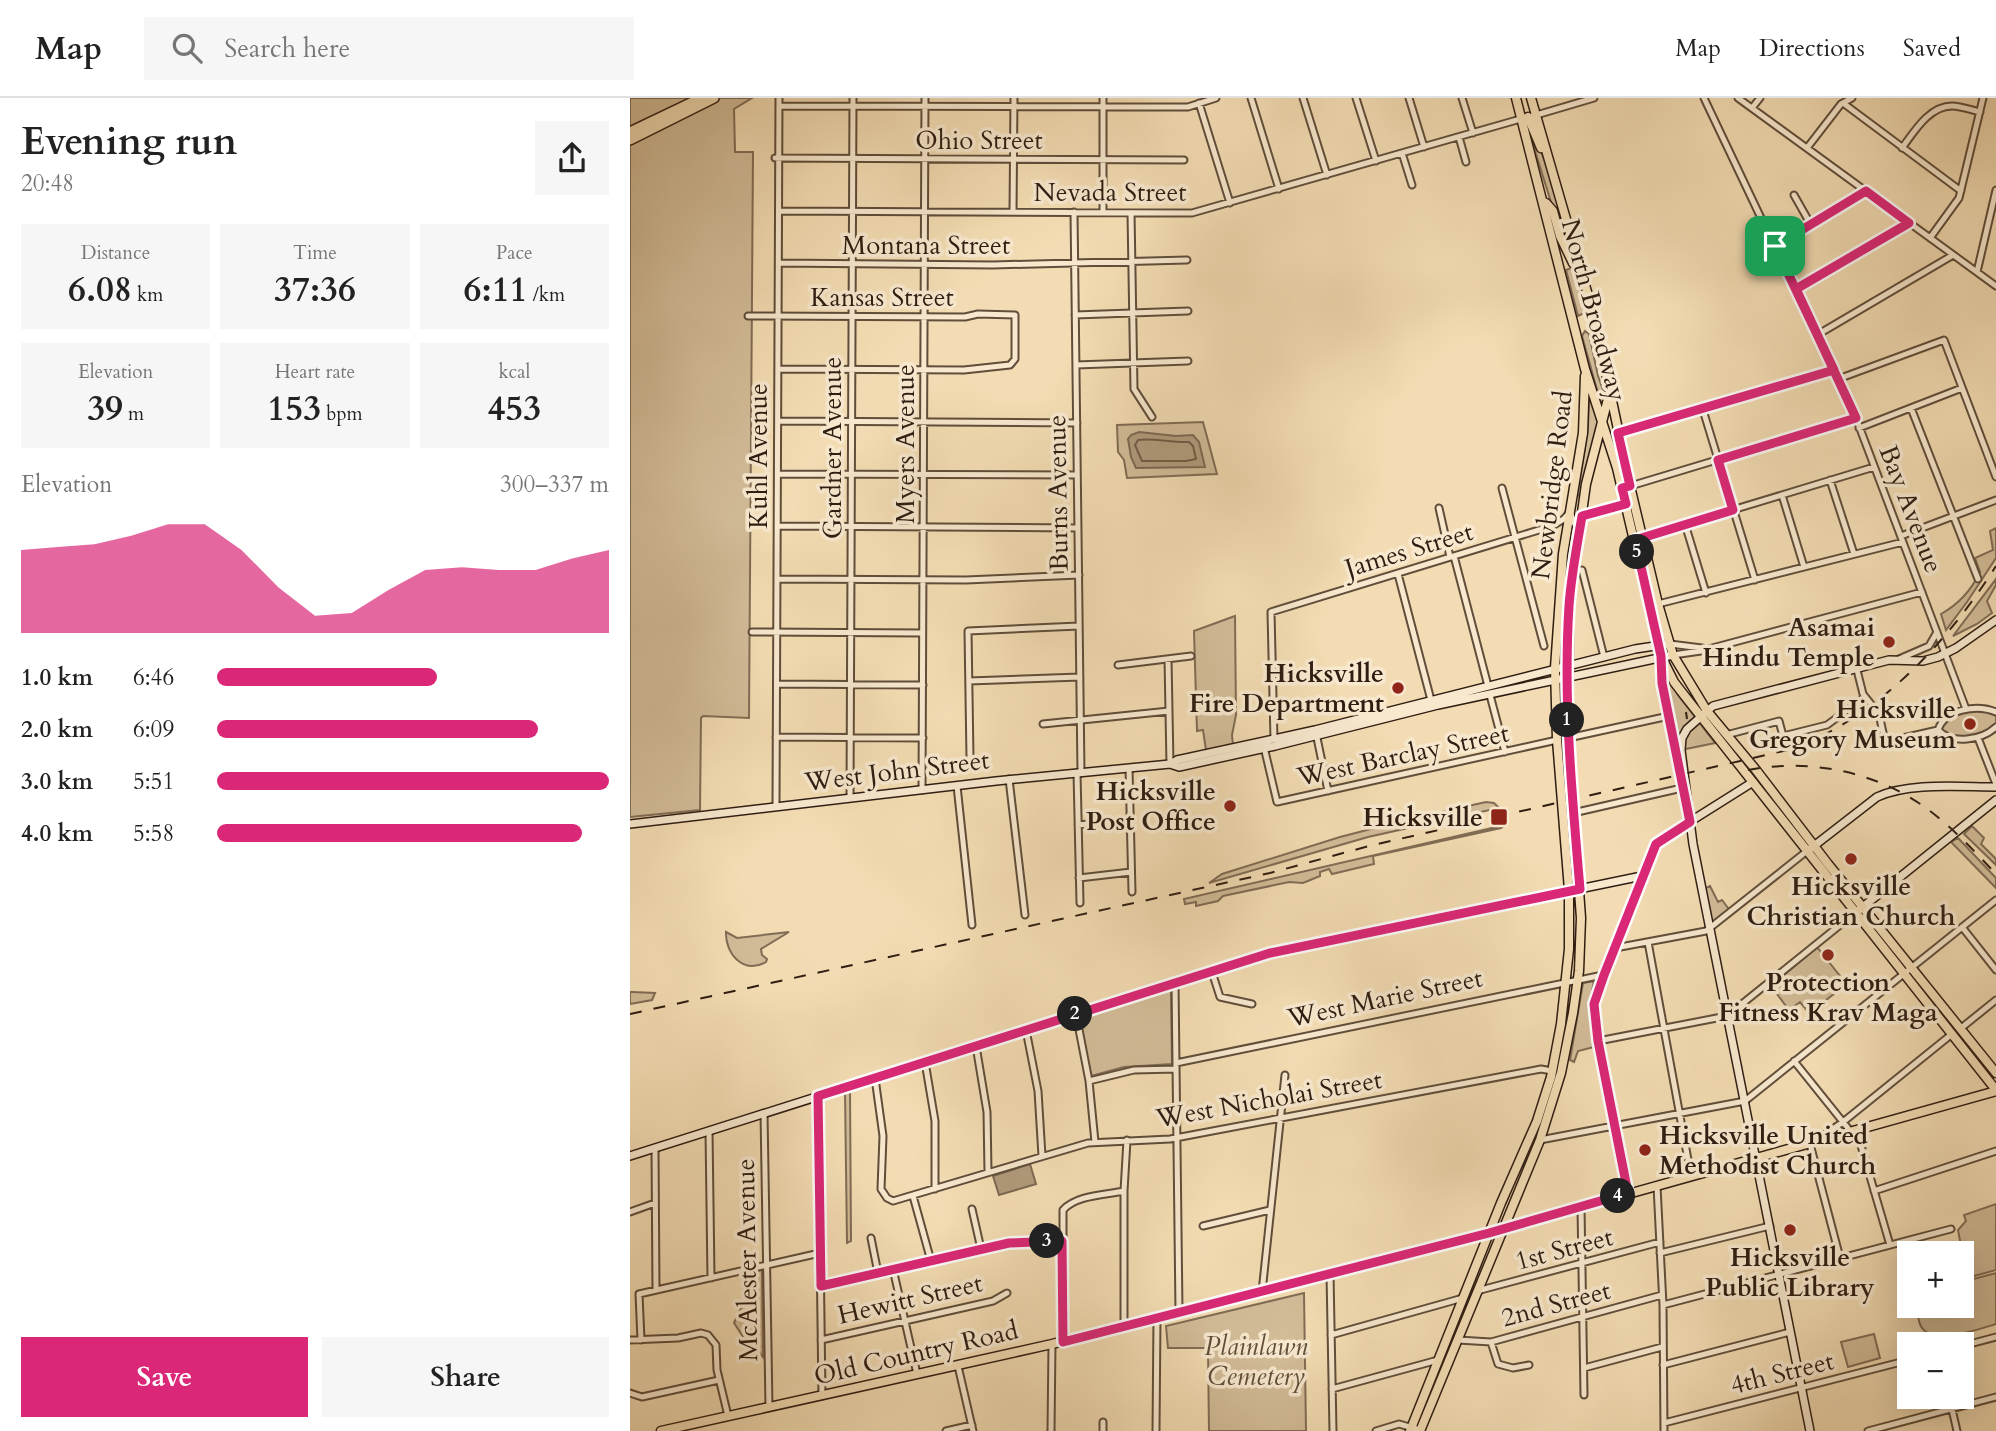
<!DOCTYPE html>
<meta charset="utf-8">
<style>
body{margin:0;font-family:Cardo,serif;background:#f6f6f6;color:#222;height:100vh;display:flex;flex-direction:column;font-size:26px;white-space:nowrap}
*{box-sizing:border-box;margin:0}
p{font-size:23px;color:#767676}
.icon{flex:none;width:38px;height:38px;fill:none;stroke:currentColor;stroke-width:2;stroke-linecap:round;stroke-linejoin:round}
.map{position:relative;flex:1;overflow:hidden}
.details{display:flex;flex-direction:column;background:#fff;width:630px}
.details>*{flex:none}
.controls{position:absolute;left:1267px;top:1143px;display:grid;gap:14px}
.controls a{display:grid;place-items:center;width:77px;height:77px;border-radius:0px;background:#fff;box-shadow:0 7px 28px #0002;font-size:35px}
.pin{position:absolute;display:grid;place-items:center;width:60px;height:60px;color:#fff;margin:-30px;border-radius:14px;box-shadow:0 4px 10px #0006}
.km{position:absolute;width:35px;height:35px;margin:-18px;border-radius:50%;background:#222;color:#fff;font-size:19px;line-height:35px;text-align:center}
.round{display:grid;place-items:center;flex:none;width:74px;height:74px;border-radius:0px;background:#f6f6f6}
.overview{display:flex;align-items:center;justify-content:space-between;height:119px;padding:0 21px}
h1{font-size:38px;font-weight:800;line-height:52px}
.metrics{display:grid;grid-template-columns:repeat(3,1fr);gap:10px;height:119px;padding:7px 21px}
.metrics div{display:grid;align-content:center;border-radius:0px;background:#f6f6f6;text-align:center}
.metrics b{font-size:35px;font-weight:800}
.metrics small{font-size:19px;font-weight:400}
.metrics p{font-size:19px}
.chart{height:196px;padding:14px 21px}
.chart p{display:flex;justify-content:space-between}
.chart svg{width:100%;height:126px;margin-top:7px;fill:#db2777;opacity:.7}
.action{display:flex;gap:14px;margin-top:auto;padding:14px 21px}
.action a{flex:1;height:80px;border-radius:0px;background:#db2777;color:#fff;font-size:28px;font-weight:800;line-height:80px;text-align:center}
.action a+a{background:#f6f6f6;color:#222}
ul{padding:0 21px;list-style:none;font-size:23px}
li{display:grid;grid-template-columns:112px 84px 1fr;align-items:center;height:52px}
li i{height:18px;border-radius:9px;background:#db2777}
header{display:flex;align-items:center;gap:42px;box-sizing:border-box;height:98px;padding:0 35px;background:#fff;border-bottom:2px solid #e0e0e0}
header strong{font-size:33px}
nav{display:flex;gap:38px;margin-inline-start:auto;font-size:24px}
.search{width:490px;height:63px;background:#f6f6f6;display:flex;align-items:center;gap:18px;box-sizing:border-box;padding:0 24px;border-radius:0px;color:#767676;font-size:26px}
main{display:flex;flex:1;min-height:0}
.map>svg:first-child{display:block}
.green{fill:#d2bc98;stroke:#806c55;stroke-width:2}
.water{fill:#b09b7c;stroke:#7c6952;stroke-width:2}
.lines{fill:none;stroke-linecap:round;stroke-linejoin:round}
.shore{stroke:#705c47;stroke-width:2}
.street-casing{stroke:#604d3a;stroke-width:9}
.secondary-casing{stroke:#2f1d12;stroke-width:10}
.primary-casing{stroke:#2f1d12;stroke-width:11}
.highway-casing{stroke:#2f1d12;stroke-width:12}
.street{stroke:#f7e8ce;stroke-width:5}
.secondary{stroke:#f7e8ce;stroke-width:7}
.primary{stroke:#f3dcb3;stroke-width:8}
.highway{stroke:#f3dcb3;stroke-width:9}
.rail{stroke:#2f1d12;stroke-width:2;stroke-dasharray:12 12;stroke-linecap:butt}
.route-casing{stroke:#fff;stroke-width:14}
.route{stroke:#db2777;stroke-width:9}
.poi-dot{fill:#8f2418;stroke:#f7e8ce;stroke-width:2.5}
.labels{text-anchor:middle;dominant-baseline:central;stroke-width:7;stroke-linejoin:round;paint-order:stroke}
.street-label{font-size:26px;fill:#2f1d12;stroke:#f7e8ce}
.poi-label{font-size:26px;font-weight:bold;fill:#2f1d12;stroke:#f7e8ce;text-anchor:end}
.park-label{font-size:26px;font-style:italic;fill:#604d3a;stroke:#f7e8ce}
</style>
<header>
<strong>Map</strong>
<div class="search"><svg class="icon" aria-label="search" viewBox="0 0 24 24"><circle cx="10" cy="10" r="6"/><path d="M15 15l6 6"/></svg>Search here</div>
<nav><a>Map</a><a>Directions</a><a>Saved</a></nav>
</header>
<main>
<section class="details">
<div class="overview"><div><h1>Evening run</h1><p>20:48</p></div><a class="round"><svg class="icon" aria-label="share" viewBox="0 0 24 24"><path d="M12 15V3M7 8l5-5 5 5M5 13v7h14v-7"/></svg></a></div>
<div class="metrics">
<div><p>Distance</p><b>6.08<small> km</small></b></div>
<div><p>Time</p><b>37:36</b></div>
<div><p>Pace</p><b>6:11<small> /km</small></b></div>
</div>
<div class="metrics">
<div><p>Elevation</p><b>39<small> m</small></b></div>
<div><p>Heart rate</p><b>153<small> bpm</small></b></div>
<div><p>kcal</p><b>453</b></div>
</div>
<div class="chart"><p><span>Elevation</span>300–337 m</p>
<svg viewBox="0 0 160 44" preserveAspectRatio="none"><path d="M0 44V15L10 14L20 13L30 10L40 6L50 6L60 15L70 28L80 38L90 37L100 29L110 22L120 21L130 22L140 22L150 18L160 15V44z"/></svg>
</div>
<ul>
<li><b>1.0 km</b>6:46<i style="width:56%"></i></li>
<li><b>2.0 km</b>6:09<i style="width:82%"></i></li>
<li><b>3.0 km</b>5:51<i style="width:100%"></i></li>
<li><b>4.0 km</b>5:58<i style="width:93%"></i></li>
</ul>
<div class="action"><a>Save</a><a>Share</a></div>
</section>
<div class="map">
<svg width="1366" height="1333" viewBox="0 0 1366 1333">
<rect width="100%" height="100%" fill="#f3dcb3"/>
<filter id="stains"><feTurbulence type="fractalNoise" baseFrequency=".00286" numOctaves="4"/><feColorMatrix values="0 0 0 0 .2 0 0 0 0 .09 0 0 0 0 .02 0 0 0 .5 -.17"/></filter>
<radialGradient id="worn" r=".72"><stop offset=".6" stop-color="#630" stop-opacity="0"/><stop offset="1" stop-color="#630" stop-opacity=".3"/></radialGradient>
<path class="green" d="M0,0h64l-64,29z
M90,0h32l-18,11 1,43h18l-4,566 -46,-2 -2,2 -1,92 -70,7v-674z
M901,29l20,49 18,71 -9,-16 -29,-93 -3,-10z
M947,168l11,45 -10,5 -12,-46z
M955,233l4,3 9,42 8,22 -3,13 -21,-75z
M959,295l12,30 -21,73 -3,-1 11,-67z
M573,324l14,52 -90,4 -3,-18 -6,-8 -1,-27z
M1366,430v30l-29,44 -21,28 -5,-16c18,-10 30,-23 39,-42l-5,-14 18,-8 -3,-19z
M1366,481v6l-9,16 5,12 -15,11 -24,12z
M605,518l1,99 -4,20 1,10 -27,5 -3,-20 -6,1 -3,-100z
M1032,567l16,30 37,48 -39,8z
M1339,612l27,2v14c-16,13 -34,12 -54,8l-2,-8 13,-11z
M856,704l8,1 5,5 -131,29 -159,46 13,-9 118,-37 58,-15v-2l34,-7v5l5,1 4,-7z
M875,727l-4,3 -128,28 1,8 -42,10 -3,-5 -9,3v4l-17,7 -14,-1 -66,14 -5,5 -22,5v-4l-11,2 -1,-5z
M1342,728l12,12 -3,6 15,15v6l-32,-31z
M1328,740l38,40v10l-45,-46z
M1080,788l8,16 4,-2 9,12 -20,16 -8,-38z
M96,834l11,6 52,-6 -28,17 1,6 5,4 -1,3c-23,13 -41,-9 -40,-30z
M1187,849l23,29 -7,7 6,7 -30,23 -9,-11 -11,8 -18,-24z
M964,883l-5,26 5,40 -16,4 -4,11 -4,-2 13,-77z
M541,890l1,76 -48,3 -33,9 -12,-60z
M0,894h2l23,1 -3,7 -22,4z
M220,993l1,150 -4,2 -2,-151z
M1366,1106v66l-29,8 -9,-48 8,-9 -2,-6z
M132,1172l1,87 -6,-7 -3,9 -3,-10 -17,-26 11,-24 -3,-21 5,-5z
M1366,1175v51c-24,7 -85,31 -77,-18h43v-24z
M674,1195l2,138h-97l-1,-83h-40l-2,-22z
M1244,1236l6,24 -32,9 -7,-25z"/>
<path class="water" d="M509,334l37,4 17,-1 6,7 6,25 -69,1 -5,-11 -3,-18 3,-4z
M400,1066l6,20 -37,11 -6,-19z"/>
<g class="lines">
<path class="shore" d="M508,342c17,-2 34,3 51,2l4,4 3,13 -10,2h-44l-7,-16z"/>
<g class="street-casing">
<path id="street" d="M621,0l28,91
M673,0l24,77
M726,0l20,63
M779,0l15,49
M832,0l11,35
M1074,0l152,320 110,291
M1108,0l258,188
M569,5l31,100
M1213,5l118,88
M149,8l409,1 28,-9
M1122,10l8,-10
M903,18l61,-18
M829,39l7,25
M1177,50l34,-44 11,-6
M1272,50c12,-16 27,-42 50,-42 9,0 19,4 28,6
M772,55l10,32
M145,60l409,2
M1164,97l17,30
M149,113l413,2 332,-95
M383,114l1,-114
M444,114l7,561
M473,114v-114
M501,115l3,176 18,28
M1300,140l29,-40 24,-100
M1145,148l91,-55
M149,165l214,2 194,-5
M1347,174l19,-82
M1166,191l113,-66
M445,217l113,-4
M118,218l217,1 13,-3 37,1v44l-5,6 -46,5 -186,-1
M1187,237l136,-80
M446,267l112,-4
M1208,281l106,-39 52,137
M1281,310l67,171
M1073,312l52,170
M148,323l299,2
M1229,330l103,-40
M988,335l216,-63
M148,376l299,1
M1200,382l24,74
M997,389l229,-69
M872,390l42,158
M1152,397l22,72
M809,410l11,49
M952,418l44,-12
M1055,426l21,69
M147,428l301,2
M1271,438l95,-36
M1010,440l234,-71
M824,458l34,130
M952,472l22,87
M768,476l34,130
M147,481l189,1 113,-5
M1028,506l245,-62
M122,534l170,1
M1040,546l32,4
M1043,557l28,-4 221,-59
M538,561l2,105
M1269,561l30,-13 8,-14
M488,567l73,-9
M1227,572l6,24 16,20 6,28 53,-12
M339,583l111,-4
M147,586l146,1
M860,597l15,57
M1366,614c-19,-8 -51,-3 -58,18 14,15 44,10 58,-3
M413,626l126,-13
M686,635l12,58
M1096,637l53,-14 4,15 44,-11 38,-28
M146,639l147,1
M938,640l101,-22
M1348,640l18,46
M644,642l-3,-128 281,-86 12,-7 6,-7 8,20
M634,649l13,55 280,-62
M340,660l-2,-127 111,-5
M499,670l3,124
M447,675l3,130
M379,681l16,136
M327,688l15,139
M292,692l3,-692
M220,700l3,-700
M146,708l3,-708
M943,715l109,-25
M448,727l52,-5
M449,780l52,-6
M1332,829l34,43
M1018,844l43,234
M985,850l91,-17 101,-80
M582,874l8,25 32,7
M545,885l4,328
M446,916l13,67 6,61
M1330,931l36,-29
M396,932l12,61 4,65
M968,943l129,-25 128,-103
M346,948l11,66 1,60
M1164,963l57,71
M295,964l10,59v68
M546,965l427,-88
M245,980l8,58 -2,53 6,9 6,3 195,-58 82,-4 371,-70 11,2
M459,983l45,-11 42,-1
M188,998l4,300
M134,1015l5,294
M79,1033l2,147
M1227,1034l33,113
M1188,1041l25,-17 109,-88
M910,1042l205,-39 251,-201
M1180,1046l30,114
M25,1050l1,142
M1027,1088l6,119 1,126
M1244,1093l122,-40
M998,1095l-29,-146 -5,-42 48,-129
M283,1098l18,65
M951,1109l3,188
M342,1111l9,40
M0,1114l25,-9
M573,1128l67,-16
M241,1140l7,35
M1030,1155l110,-27
M263,1171l24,105
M700,1176l3,157
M191,1188l188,-43 53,-2
M847,1193l183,-49
M632,1194l23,-217
M1033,1207l288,-76
M494,1227v-134l3,-51
M701,1237l132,-37
M0,1242l48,-2 23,-5 7,2 8,10 1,25 11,46
M11,1242l-2,-46 181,-41
M191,1242l172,-39 14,-8
M828,1242l33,2 171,-47
M433,1244v-132c13,-15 42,-15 61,-19
M861,1244l7,22 15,4 16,-3
M1332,1248l34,-9
M1033,1267l127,-33
M328,1268l15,65
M954,1270l78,-21
M702,1291l106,-29
M0,1295l12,4 77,-17
M1319,1298l8,35
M1034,1325l245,-63
M316,1333l26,-6
M421,1333l1,-87
M473,1333v-9
M526,1333l1,-114
M746,1333l23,-7 21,6
M1238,1333l128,-34"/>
</g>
<g class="secondary-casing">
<path id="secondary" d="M1031,560l2,25 23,122
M540,666l9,3 96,-21 163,-41 235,-50
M0,726l366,-43 174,-17 7,-4 138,-30 320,-81 33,-5
M1180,751l67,-52c32,-15 83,-10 119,-10
M1229,812l137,-110
M0,1058l640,-203 372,-77 14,-33 97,-61
M1180,1333l-117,-587 -12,-94 1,-12 5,-9 26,-23 176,-46 34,1 15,-4 18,-9 40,-28"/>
</g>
<g class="primary-casing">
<path id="primary" d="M886,0l69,271 32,99 44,188 13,26 10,13 312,395
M901,0l63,218 36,170 28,118 15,51 34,56 49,59 72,94 168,209
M898,19l13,31
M916,105l7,8 7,25 13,27
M31,1333l391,-87 210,-52 241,-63 493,-138
M780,1333l91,-228 36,-82 14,-44 10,-53 8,-75v-59l-12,-150 -2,-72 8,-114 20,-121 2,-57
M790,1333l120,-291 21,-67 12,-60 6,-42 2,-53 -13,-180 1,-133 17,-121 23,-89"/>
</g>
<g class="highway-casing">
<path id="highway" d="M0,34l71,-34
M0,42l84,-42"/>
</g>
<use href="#street" class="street"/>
<use href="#secondary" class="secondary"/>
<use href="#primary" class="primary"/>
<use href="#highway" class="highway"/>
<path class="rail" d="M1056,614l1,7
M1118,672c63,-12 131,2 182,41 24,18 45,41 66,63
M0,916l640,-141 99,-27 419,-96c88,-30 159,-107 208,-184"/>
</g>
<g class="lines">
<g class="route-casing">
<path id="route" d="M1145,148l59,124 -216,63 12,53 -8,2 4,16 -44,12c-5,30 -11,60 -13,90 -6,94 3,189 11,283l-310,64 -452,143 3,190 188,-43 53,-2 1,101 426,-109 139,-40 -30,-152 -4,-37 10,-29 52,-131 34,-22 -28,-139 -1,-27 -26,-116 98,-30 -15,-50 138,-42 -60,-129 113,-66 -43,-32 -91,55"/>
</g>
<use href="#route" class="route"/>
</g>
<g class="poi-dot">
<circle cx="1259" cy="544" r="7"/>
<circle cx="768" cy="590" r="7"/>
<circle cx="1340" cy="626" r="7"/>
<circle cx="600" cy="708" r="7"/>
<rect x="860" y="710" width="18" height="18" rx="3.5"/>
<circle cx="1221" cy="761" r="7"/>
<circle cx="1198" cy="857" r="7"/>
<circle cx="1015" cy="1052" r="7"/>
<circle cx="1160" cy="1132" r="7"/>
</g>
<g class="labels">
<g class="street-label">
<text x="349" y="42">Ohio Street</text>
<text x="480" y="94">Nevada Street</text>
<text x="296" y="147">Montana Street</text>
<text x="252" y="199">Kansas Street</text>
<text transform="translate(964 212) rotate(75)">North Broadway</text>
<text transform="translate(275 346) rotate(-90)">Myers Avenue</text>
<text transform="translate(202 350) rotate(-90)">Gardner Avenue</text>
<text transform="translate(128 358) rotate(-90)">Kuhl Avenue</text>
<text transform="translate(922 387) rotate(-83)">Newbridge Road</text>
<text transform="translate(428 395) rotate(-91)">Burns Avenue</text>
<text transform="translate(1281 411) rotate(69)">Bay Avenue</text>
<text transform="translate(779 452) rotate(-17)">James Street</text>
<text transform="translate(773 657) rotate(-12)">West Barclay Street</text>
<text transform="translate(267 673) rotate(-7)">West John Street</text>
<text transform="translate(755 900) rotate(-12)">West Marie Street</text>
<text transform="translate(639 1001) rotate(-10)">West Nicholai Street</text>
<text transform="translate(934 1151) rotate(-15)">1st Street</text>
<text transform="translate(117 1162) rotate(-91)">McAlester Avenue</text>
<text transform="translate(280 1201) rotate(-13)">Hewitt Street</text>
<text transform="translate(926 1206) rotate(-15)">2nd Street</text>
<text transform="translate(286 1255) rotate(-13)">Old Country Road</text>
<text transform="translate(1152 1275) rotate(-14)">4th Street</text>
</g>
<g class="poi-label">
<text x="1245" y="529">Asamai<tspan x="1245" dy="30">Hindu Temple</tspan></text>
<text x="754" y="575">Hicksville<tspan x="754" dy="30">Fire Department</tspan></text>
<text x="1326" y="611">Hicksville<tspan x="1326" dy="30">Gregory Museum</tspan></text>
<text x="586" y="693">Hicksville<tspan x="586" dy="30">Post Office</tspan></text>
<text x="853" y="719">Hicksville</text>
<text x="1221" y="788" text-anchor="middle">Hicksville<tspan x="1221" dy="30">Christian Church</tspan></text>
<text x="1198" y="884" text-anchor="middle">Protection<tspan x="1198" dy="30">Fitness Krav Maga</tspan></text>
<text x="1029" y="1037" text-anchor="start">Hicksville United<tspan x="1029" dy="30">Methodist Church</tspan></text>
<text x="1160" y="1159" text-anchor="middle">Hicksville<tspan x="1160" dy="30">Public Library</tspan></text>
</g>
<g class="park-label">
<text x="626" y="1248">Plainlawn<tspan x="626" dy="30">Cemetery</tspan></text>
</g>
</g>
<rect width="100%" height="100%" filter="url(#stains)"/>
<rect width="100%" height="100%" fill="url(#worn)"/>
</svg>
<div class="controls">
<a>+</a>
<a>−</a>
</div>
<div class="pin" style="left:1145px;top:148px;background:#1e9e55"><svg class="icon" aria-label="arrive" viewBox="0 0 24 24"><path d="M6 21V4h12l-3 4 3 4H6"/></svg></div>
<b class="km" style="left:937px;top:622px">1</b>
<b class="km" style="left:445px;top:916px">2</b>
<b class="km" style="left:417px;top:1143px">3</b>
<b class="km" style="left:988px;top:1098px">4</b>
<b class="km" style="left:1007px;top:454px">5</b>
</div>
</main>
